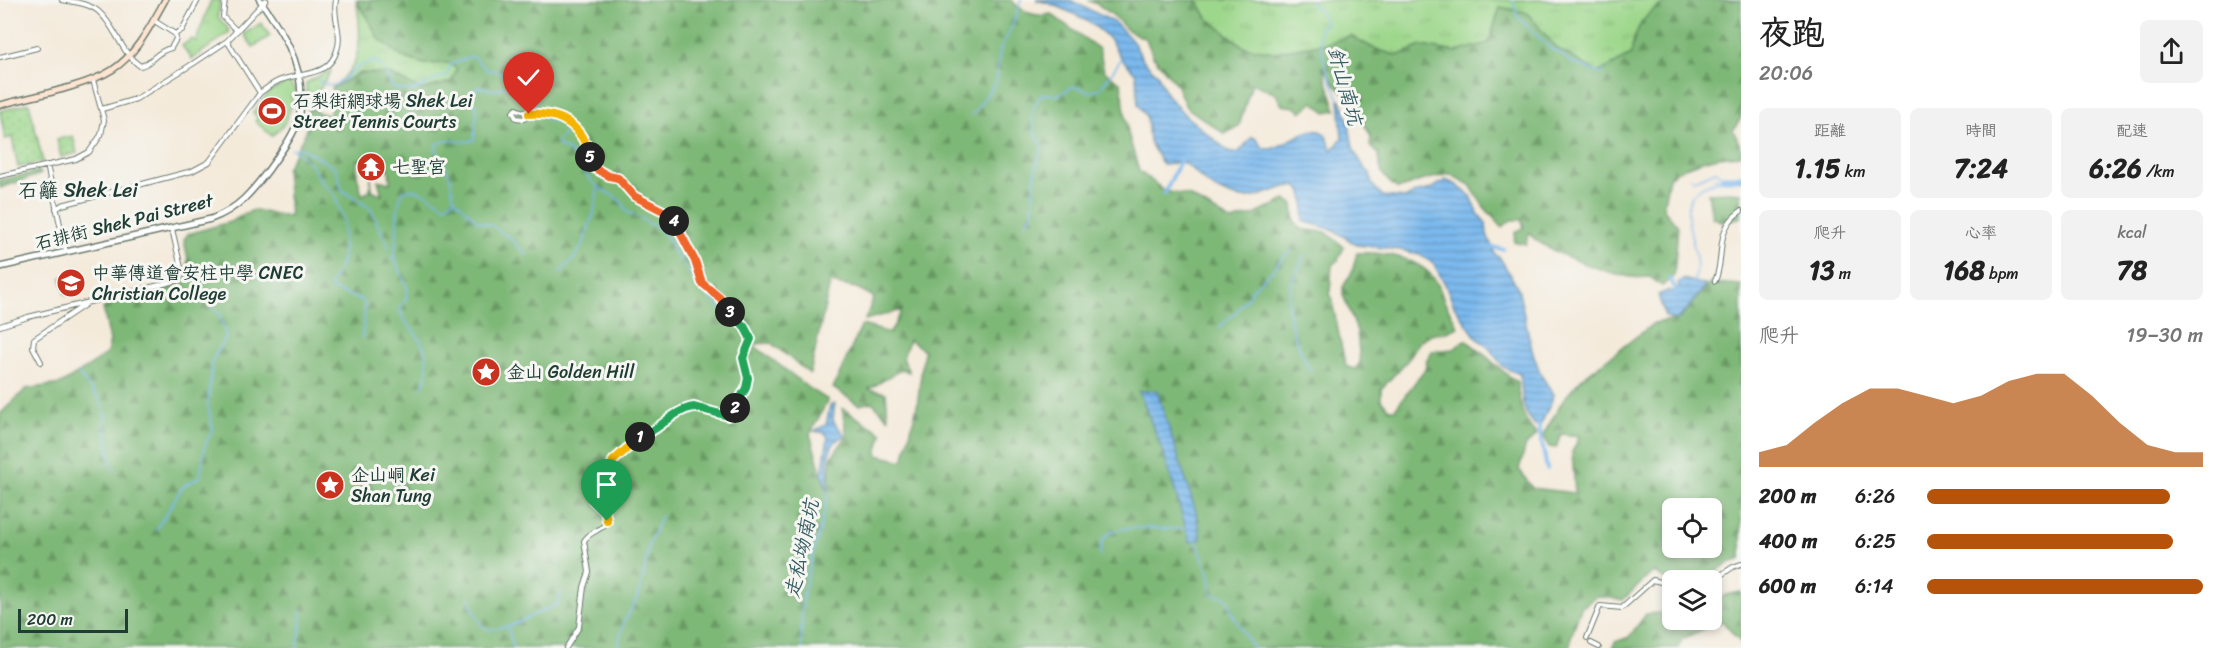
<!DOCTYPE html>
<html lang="zh-TW">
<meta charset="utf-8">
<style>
body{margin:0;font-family:Sriracha,"LXGW WenKai TC",sans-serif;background:#f2f2f2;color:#222;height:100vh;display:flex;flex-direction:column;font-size:22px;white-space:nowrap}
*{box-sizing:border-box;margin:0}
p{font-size:20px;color:#767676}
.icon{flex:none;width:33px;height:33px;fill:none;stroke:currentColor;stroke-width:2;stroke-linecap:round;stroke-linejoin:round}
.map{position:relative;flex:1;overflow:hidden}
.sheet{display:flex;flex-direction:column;background:#fff;width:480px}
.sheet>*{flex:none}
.controls{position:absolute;left:1662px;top:498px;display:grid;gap:12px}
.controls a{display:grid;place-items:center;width:60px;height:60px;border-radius:9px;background:#fff;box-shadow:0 3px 9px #0003;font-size:30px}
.scale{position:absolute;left:18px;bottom:15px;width:110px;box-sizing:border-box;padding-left:6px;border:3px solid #1f3d34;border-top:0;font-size:16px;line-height:21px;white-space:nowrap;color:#1f3d34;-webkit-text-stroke:4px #f6f6f2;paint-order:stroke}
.pin{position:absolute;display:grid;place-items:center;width:51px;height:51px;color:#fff;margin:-62px -26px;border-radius:50% 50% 50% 0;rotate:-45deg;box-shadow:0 0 6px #0007}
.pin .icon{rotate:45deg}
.km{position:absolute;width:30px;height:30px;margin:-15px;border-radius:50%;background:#222;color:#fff;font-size:16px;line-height:30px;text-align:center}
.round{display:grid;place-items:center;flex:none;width:63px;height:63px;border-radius:9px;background:#f2f2f2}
.overview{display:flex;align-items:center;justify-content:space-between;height:102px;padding:0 18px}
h1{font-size:33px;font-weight:700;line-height:45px}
.figures{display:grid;grid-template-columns:repeat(3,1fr);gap:9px;height:102px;padding:6px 18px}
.figures div{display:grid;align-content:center;border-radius:9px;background:#f2f2f2;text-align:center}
.figures b{font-size:26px;font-weight:700}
.figures small{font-size:16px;font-weight:400}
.figures p{font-size:16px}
.chart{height:168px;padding:12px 18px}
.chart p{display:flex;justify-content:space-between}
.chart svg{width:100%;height:108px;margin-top:6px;fill:#b45309;opacity:.7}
ul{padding:0 18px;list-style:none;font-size:20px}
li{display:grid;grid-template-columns:96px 72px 1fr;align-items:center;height:45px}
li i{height:15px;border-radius:8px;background:#b45309}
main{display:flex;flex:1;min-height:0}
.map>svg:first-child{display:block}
.grass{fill:url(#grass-tufts);stroke:#5e8a60;stroke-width:1.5}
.forest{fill:url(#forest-firs);stroke:#4e7a56;stroke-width:1.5;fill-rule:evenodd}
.park{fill:url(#park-dots);stroke:#5e8a60;stroke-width:1.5}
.pitch{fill:#9dd78b;stroke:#5e8a60;stroke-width:1.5}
.water{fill:url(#water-rules);stroke:#4e7b91;stroke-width:1.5}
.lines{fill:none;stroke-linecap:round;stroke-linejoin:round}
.stream{stroke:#7cb9ee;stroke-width:1.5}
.canal{stroke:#7cb9ee;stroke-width:4}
.river{stroke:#7cb9ee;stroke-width:7}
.minor-casing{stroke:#6a7a6e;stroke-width:6}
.tertiary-casing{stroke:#6a7a6e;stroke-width:8}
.secondary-casing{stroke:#6a7a6e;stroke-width:8}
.minor{stroke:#fff;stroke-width:4}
.tertiary{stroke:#fff;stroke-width:5}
.secondary{stroke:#fde4d1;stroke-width:5}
.split-1-casing{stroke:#fff;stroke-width:12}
.split-2-casing{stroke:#fff;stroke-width:12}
.split-3-casing{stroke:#fff;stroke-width:12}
.split-4-casing{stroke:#fff;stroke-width:12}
.split-5-casing{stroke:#fff;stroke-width:12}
.split-6-casing{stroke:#fff;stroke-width:12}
.split-1{stroke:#f5b400;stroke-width:8}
.split-2{stroke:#22a559;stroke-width:8}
.split-3{stroke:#22a559;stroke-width:8}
.split-4{stroke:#f0652b;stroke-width:8}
.split-5{stroke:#f0652b;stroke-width:8}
.split-6{stroke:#f5b400;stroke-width:8}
.labels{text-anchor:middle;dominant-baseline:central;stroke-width:6;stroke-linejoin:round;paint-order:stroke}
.poi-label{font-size:18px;fill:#1f3d34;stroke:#f6f6f2;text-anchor:start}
.street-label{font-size:18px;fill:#1f3d34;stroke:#f6f6f2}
.water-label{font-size:20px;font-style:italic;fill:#365c62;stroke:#f6f6f2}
.neighbourhood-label{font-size:20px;fill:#1f3d34;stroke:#f6f6f2}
</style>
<main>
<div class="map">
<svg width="1741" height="648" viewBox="0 0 1741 648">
<defs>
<pattern id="grass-tufts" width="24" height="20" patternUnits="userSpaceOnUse" patternTransform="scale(1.5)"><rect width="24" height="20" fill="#9dd78b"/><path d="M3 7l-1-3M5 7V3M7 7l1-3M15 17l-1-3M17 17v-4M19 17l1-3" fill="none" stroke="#87b979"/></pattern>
<pattern id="forest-firs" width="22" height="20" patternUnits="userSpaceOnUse" patternTransform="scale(1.5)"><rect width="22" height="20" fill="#7eb877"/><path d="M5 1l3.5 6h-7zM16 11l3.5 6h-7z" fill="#679762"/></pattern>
<pattern id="park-dots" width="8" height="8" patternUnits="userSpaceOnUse" patternTransform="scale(1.5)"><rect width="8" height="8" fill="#9dd78b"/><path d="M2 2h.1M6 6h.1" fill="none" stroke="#87b979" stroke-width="1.8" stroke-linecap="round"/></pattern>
<pattern id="water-rules" width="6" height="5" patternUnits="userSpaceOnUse" patternTransform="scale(1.5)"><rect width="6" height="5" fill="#7cb9ee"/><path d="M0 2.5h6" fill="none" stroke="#6598c2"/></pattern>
</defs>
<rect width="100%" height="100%" fill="#f6f6f2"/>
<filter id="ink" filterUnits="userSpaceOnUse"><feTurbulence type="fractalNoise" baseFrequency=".0167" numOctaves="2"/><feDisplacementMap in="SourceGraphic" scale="12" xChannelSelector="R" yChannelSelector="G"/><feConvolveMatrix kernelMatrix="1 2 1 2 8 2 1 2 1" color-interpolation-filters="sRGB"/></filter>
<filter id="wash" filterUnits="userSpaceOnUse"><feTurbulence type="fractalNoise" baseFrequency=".008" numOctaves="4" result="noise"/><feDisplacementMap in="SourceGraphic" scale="24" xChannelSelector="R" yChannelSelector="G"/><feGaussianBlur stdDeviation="1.35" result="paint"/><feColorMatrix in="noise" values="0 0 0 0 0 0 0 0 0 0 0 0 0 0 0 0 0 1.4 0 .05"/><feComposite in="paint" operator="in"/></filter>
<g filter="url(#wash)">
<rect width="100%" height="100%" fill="#f4eada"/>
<path class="grass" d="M211,0h9l-2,17 10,11 1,5 -37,26 -10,-13 9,-7 5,2z
M1197,0h475c-27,16 -37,22 -41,55l-33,18 -42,-25 -29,-35 -27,-6 -11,36 -33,9 -35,-6 -24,10 -24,-8 -22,-12 -24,7 -53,9 -30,-5 -37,-29z
M357,4l10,12 11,22 46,26 25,-1 9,6 -7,13 -30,8 -32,-16 -29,-1 -28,15c6,-5 12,-11 17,-17 14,-18 11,-46 8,-67z"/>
<path class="forest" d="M356,0h655c12,12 23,18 40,14l48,35 5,22 17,12 7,50 11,38 26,20 24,5 42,25 23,-6 31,-15 8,4 2,17 5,8 26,3 18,15 -6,13 -6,5 -2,27 15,71 2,4 8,2 5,-6 -3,-32 -14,-36v-8l9,-15 5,-19c26,-1 62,4 78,27 5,6 6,14 9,21 5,9 10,17 14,26l-12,5 -14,2 -12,7 -13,20 -26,28v11l9,9h5l30,-40 2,-10 5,-8 22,-2 11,-9c19,12 33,29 52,42 2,21 5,37 20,53l-11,10 -7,24 13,19 43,5 -3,-41 8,-16 -19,-2 -5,14 -7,-1 -6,-12 21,-36 16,-19 74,-57 26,-4 26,-32 5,-4 30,2v274l-12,4 -25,16 -15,-3 -22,5 -14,-9 -30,28 -26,-4 -16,12 -10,29 -1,11h-1570v-234l26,-25 35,-5 29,-18 17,-13 3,-12 -7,-33 25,-9 57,-15 3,-25 -4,-19 4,-6 42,-12 23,-12 37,7 -4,-48 20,-37 2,-23 22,7 2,-28 28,-15 29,1 32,16 30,-8 6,-13 -9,-6 -24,1 -22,-7 -24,-19 -11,-22zM357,159l8,3 11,11 13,-5 1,15 -12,-3 4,15 -10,-5 -1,-13 -1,14 -8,4 -5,-20zM830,283l27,5 17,9 -9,23 37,-10 -12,23 -28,-8 -29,63 26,17 13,-3 16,16 -2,-25 -17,-4 33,-20 7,3 -6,-14 6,-18 15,10 -7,56 -14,55 -26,-6 5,-22 -40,-25 5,28 -16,22 -3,38 -18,-62 18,-34 -16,-10 -60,-46 19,-1 39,31zM1672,508h40v40h-40z
M1087,0h110l10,18 37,29 30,5 53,-9 24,-7 22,12 24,8 24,-10 35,6 33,-9 11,-36 27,6 29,35 42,25 33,-18c3,-26 14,-45 39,-54 10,-1 57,-1 71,-1v118l-8,12 8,18v7c-24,1 -52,7 -72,22l-6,31 15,18 -4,50 -12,10 -12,-9c-6,0 -13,1 -19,0 -22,-3 -89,-26 -102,-44l-3,11 -12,-2 1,-9 9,-6 -3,-7h-10l-9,7 -18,-20 -14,-22 -20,-11 -27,6 -25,9c-15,-11 -19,-17 -19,-35l-9,-8 1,-9 -8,-15 -4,-17 -23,-19 -14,-20 14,44 -10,2 -13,-10 -12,10 -6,-5 -13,-2 -6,-11 -24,-11 -13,43 -14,8 -39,-27 -10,-23 -23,-28 -7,-17 -19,-9 -13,-14 -17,-12z
M39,171l2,3 -41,14v-8z
M1730,192l11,1v24l-16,6 -13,-6 -4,-24z
M1741,592v51l-19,-22 -40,18 -4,9h-66l3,-6 14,-5 17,-23 26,-2v8h40v-16l14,-9z"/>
<path class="park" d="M330,70l1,1 -14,23 -1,15 -10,-3v-23z
M29,103l14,59 -25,5 -6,-30 -7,2 -5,-28z
M73,136l4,17 -16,4 -4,-18z"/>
<path class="pitch" d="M261,23l9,13 -17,11 -9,-13z
M288,82l8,8 -5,6 2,6 -8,21 -13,13 -17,-15 3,-3 -5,-5 17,-22z
M81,273l4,16 -20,5 -4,-16z"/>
<path class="water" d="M1036,0h34l44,22 18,18 12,21 14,14 9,20 19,21 41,34 7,3 5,-1 13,-15 3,1c3,3 5,8 9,10 17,9 57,-45 67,1l2,1 9,-12 -3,-39 2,1 7,19 5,29 12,21 5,4 2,11 10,12 25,2 8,-5 16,-4 15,-9 9,4 16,12 8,19 7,8 1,11 8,20 5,4 18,30 14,62 9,25 12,19 -1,6 -11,24 -6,1 -8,-10 -4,-11 -3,-30 -17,-7 -13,-18 -14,-12 -22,-31 -9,-22 -12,-21 -13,-8 -19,-5 -44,-5 -25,-16 -28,-7c-2,-10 4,-29 -7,-35 -12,-5 -37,13 -53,11 -14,-1 -31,-9 -41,-18 -7,-6 -13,-15 -22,-18 -6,-1 -12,3 -18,3l-14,-24 -2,-23 -9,-14 -2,-30c-5,-6 -12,-11 -16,-18 -4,-5 -6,-11 -10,-16 -14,-17 -52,-36 -74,-40z
M1683,279l22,6c-2,5 -24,34 -30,35 -2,0 -8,-3 -10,-4l-7,-21 12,-5 2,2 7,-5 -1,-4z
M1139,391h18l39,121 5,27 -11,3 -25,-85z
M833,404h2c-4,26 -2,13 10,32 -22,5 -16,38 -17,55l-6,-17 6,-37 -3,-4 -11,-2 12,-6 4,-19z"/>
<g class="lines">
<path class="stream" d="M1310,0l16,21 -7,9c2,26 9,46 20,69
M1513,0l4,16 35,34 8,3 9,8 32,13 3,-3
M318,81c21,12 25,-5 42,-15 4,-3 10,-3 14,-5 14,6 12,18 19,27 29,9 30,-8 54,-12l3,-11 22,-9 17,16 1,-2 8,1 13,12
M512,85l7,10 14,6 9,12
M972,115l24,-33 4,-32 12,-23 9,-27
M544,116l3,4c18,3 27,3 10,22l1,4c19,6 22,25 36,38 11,10 27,11 32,27 15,9 45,19 46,39 10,11 15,19 23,30 13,19 27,25 38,47
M291,149l10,-1 35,20 6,22 28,18 19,39
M293,149l17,14 13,21 11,9 10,29 -1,36 -4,12 -8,14v5l31,11 3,6 -3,33
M1691,178l3,2 22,-9 8,6
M1713,178h11
M455,199l22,22 14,4 18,12 18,18
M1025,223l7,-8 3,-44 7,-26c-12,-18 -15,-35 1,-51l15,1 16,-9 15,6 11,-3 22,-31
M1303,255c0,13 -9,17 -12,30 -8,31 5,58 20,86
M394,256c6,23 23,31 6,53 2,11 9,16 15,24 13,16 16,36 7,54
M392,259c10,-23 -1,-46 12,-69 14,-3 30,8 41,16l9,-6 -4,-24 -14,-27v-4c10,-9 26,0 38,-5l3,-33 -7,-12 2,-4 7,-4 16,3 18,-7 26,1
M559,273l14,-13 10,-15 8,-26 2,-1 5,-30
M1693,283c15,-28 -23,-73 6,-94 8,-6 17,-6 25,-11
M1218,328l20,-18 18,-25 17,-15 9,-12 9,-7
M79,374c9,14 30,30 26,49l6,41 4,7
M156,530l27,-44 17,-9 5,-32 8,-16 -5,-23 4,-45 14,-24 -6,-22 -10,-10
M1196,541l14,35 1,18 16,4 5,15 21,35
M1100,555c1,-6 1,-14 5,-18 14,-16 62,-5 81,-9
M469,597c2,8 11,33 21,33 5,0 12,-4 18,-4l5,22
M510,626l48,-22 3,-12
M298,648c0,-14 6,-24 3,-38
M617,648l7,-26 10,-17 8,-21 7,-39 12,-29
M802,648c-1,-19 -1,-37 2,-56 6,-34 20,-67 24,-101"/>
<path class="canal" d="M1165,193l16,-34
M1489,247l14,2
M1669,278l9,14
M1538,422l9,47"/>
<path class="river" d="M1724,178h17"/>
</g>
</g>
<g filter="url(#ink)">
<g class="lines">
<g class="minor-casing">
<path id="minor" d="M62,0c11,2 26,3 36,11 18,15 22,41 42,55 12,-2 14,-14 31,-18l5,-9 -1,-5
M225,0l-2,17 14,14
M153,20l22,14
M175,34l7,-4 16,-30
M227,41l33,52
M0,57l37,-9
M102,109l34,-10 58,-36 33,-22 39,-41
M529,114l-5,5 -8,-1 -3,-6 3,-3 13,5 27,2 15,7 14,16 11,30 13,7 9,2 18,19 34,19 25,46 7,21 16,14 26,29 7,13 -8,19 5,20 -2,10 -16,28 -36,-9 -16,5 -27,21 -13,5 -7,6 -18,17 -6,17 -12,12 -1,11 11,10 2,10c-5,11 -17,9 -23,20l5,31 -5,15 -5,40 -13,21
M47,165l19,87
M0,176l76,-17 13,-7 12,-17 3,-15 -11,-40
M56,209l6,-4 130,-34 17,-9 51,-69c8,-6 15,-12 24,-14 22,-7 45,-3 53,-29 6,-16 -5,-33 -1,-50
M1715,281c11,-24 -2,-51 26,-70
M0,326l28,-9 148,-36 6,-9 -10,-43
M41,362l-8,-15 1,-8 55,-37
M1712,581l21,-14 8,-3
M1587,638l13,-32 22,2 31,-28 19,5
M1591,643l8,4"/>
</g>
<g class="tertiary-casing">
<path id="tertiary" d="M0,267l211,-48c27,-10 41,-27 58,-50 11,-16 24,-32 30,-51 2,-6 1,-12 2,-18 1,-39 -19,-69 -41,-100"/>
</g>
<g class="secondary-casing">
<path id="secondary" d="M0,105c30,-8 87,-19 112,-35 24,-15 39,-45 53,-70"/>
</g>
<use href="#minor" class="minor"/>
<use href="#tertiary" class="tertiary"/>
<use href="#secondary" class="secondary"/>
</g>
</g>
<g class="lines" filter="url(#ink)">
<g class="split-1-casing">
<path id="split-1" d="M607,521l-2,-10 -12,-11 1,-9 13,-13 6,-17 27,-24"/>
</g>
<g class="split-2-casing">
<path id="split-2" d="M640,437c20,-7 33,-27 54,-30l34,9 7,-8"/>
</g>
<g class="split-3-casing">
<path id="split-3" d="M730,312l14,14 7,13 -8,19 5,20 -2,10 -11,20"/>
</g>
<g class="split-4-casing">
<path id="split-4" d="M674,221l21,40 7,22 18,15 10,14"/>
</g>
<g class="split-5-casing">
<path id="split-5" d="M590,157l6,12 13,7 9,2 16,18 33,17 7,8"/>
</g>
<g class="split-6-casing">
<path id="split-6" d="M529,114c32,-2 53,11 61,43"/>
</g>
<use href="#split-1" class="split-1"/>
<use href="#split-2" class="split-2"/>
<use href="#split-3" class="split-3"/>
<use href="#split-4" class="split-4"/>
<use href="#split-5" class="split-5"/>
<use href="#split-6" class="split-6"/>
</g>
<defs>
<g id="stadium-disc" transform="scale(1.5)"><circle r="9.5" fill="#c8321e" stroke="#f6f6f2"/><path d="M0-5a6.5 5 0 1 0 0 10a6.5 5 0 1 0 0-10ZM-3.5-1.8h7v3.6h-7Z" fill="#fff"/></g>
<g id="temple-disc" transform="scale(1.5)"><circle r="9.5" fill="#c8321e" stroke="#f6f6f2"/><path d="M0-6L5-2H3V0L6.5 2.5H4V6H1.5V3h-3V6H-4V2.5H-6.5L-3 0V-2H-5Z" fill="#fff"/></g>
<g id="school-disc" transform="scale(1.5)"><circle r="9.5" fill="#c8321e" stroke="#f6f6f2"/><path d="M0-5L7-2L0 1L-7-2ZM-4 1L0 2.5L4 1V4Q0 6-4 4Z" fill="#fff"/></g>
<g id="sight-disc" transform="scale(1.5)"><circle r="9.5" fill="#c8321e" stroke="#f6f6f2"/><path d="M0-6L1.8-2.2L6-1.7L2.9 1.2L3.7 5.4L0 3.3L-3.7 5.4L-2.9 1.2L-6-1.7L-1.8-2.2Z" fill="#fff"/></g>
</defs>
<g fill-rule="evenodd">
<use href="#stadium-disc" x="272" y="111"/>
<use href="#temple-disc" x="371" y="167"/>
<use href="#school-disc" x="71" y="283"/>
<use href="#sight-disc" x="486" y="372"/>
<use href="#sight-disc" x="330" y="485"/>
</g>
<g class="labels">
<g class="poi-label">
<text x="293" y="101">石梨街網球場 Shek Lei<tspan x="293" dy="21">Street Tennis Courts</tspan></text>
<text x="392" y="167">七聖宮</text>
<text x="92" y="273">中華傳道會安柱中學 CNEC<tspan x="92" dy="21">Christian College</tspan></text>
<text x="507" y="372">金山 Golden Hill</text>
<text x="351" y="475">企山峒 Kei<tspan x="351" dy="21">Shan Tung</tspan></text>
</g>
<g class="street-label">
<text transform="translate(124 222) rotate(-14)">石排街 Shek Pai Street</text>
</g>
<g class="water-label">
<text transform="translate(1345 86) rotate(75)">針山南坑</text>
<text transform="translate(802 549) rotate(-78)">走私坳南坑</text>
</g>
<g class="neighbourhood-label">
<text x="78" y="190">石籬 Shek Lei</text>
</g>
</g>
</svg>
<div class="controls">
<a><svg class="icon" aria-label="locate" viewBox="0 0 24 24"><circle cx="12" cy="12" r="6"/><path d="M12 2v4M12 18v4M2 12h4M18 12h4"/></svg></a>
<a><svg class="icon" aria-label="layers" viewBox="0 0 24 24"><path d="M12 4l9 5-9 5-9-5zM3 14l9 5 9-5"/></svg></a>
</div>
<div class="scale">200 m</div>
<div class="pin" style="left:607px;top:521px;background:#1e9e55"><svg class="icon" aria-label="arrive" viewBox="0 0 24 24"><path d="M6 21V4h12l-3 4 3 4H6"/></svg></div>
<div class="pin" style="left:529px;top:114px;background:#d93025"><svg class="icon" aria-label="check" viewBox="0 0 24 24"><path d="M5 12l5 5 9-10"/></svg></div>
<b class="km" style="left:640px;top:437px">1</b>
<b class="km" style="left:735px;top:408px">2</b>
<b class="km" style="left:730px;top:312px">3</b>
<b class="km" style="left:674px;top:221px">4</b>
<b class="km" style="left:590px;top:157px">5</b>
</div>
<section class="sheet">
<div class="overview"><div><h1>夜跑</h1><p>20:06</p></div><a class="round"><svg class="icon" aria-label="share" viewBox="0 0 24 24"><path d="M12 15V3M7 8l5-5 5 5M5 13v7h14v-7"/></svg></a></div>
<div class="figures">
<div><p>距離</p><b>1.15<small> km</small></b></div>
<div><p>時間</p><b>7:24</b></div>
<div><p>配速</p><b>6:26<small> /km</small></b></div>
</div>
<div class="figures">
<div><p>爬升</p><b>13<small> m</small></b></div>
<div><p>心率</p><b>168<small> bpm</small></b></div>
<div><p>kcal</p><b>78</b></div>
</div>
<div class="chart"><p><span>爬升</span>19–30 m</p>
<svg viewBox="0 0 160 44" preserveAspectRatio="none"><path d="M0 44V38L10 35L20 26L30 18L40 12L50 12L60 15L70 18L80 15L90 9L100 6L110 6L120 15L130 26L140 35L150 38L160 38V44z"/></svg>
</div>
<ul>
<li><b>200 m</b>6:26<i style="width:88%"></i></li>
<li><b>400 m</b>6:25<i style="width:89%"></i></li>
<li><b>600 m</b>6:14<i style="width:100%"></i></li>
</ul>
</section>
</main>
